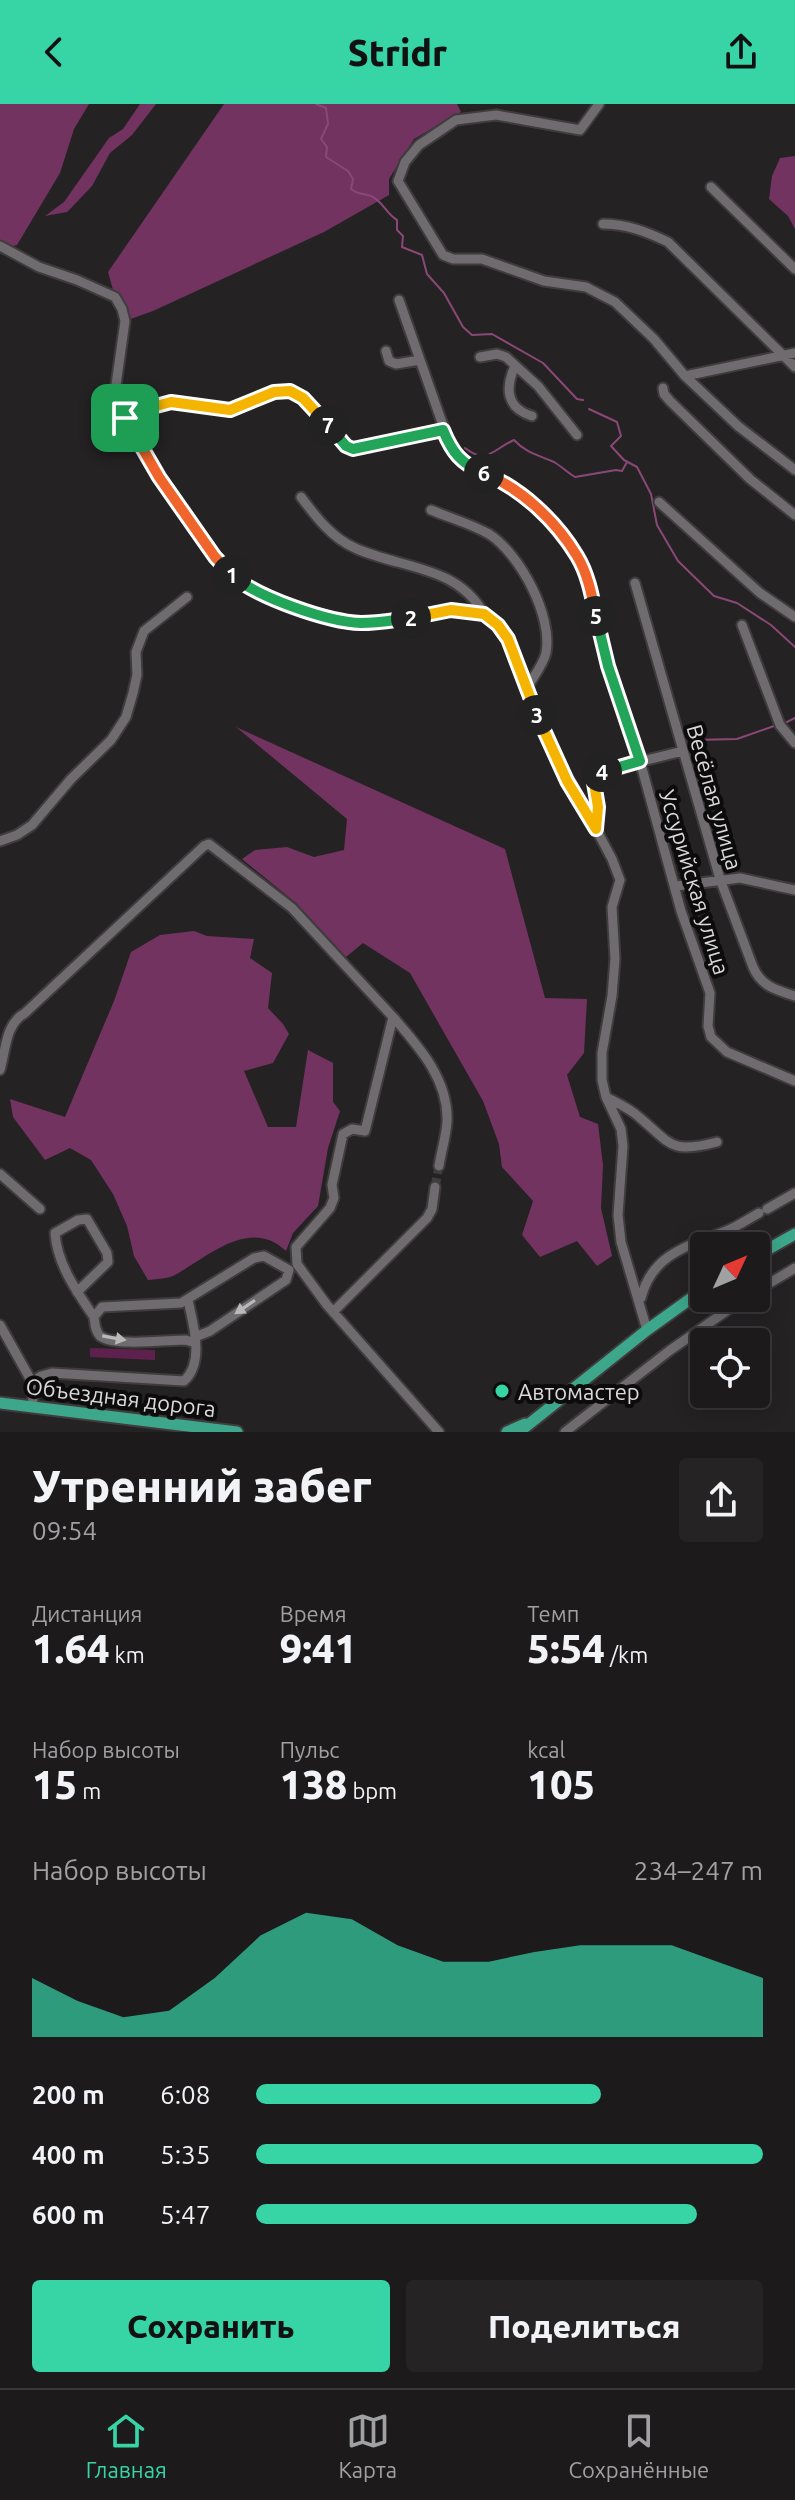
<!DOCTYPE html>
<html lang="ru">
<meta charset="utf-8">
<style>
body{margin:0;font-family:Ubuntu,sans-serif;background:#252324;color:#f1f3f6;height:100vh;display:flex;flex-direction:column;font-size:30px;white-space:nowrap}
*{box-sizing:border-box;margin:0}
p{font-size:26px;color:#a0a1a3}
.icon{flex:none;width:44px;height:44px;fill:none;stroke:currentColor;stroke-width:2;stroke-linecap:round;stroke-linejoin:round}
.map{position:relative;height:1328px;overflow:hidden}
.details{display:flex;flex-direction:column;background:#1c1a1b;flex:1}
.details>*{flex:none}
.needle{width:52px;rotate:46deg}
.buttons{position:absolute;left:690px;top:1128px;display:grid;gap:16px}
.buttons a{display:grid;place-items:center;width:80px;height:80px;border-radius:8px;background:#1c1a1b;box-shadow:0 4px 20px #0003,0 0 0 2px #3a383a;font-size:40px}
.pin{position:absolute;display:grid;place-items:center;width:68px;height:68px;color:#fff;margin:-34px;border-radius:16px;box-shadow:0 4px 12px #0006}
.km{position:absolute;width:40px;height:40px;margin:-20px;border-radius:50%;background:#222;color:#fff;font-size:22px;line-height:40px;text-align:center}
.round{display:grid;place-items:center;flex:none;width:84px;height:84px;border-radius:8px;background:#252324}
.overview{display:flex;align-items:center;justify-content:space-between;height:136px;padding:0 32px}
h1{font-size:44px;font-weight:800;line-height:60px}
.figures{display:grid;grid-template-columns:repeat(3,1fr);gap:12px;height:136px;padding:8px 32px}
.figures div{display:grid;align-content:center}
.figures b{font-size:40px;font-weight:800}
.figures small{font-size:22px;font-weight:400}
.figures p{font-size:22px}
.chart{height:224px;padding:16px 32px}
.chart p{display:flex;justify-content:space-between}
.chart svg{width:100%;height:144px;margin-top:8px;fill:#37d4a6;opacity:.7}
.button{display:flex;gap:16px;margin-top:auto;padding:16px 32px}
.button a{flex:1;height:92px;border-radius:8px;background:#37d4a6;color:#111;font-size:32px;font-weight:800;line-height:92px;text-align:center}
.button a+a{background:#252324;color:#f1f3f6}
ul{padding:0 32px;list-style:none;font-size:26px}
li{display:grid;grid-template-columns:128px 96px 1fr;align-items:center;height:60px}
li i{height:20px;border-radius:10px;background:#37d4a6}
header{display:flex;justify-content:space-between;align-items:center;height:104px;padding:0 32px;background:#37d4a6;color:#111;font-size:36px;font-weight:800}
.dock{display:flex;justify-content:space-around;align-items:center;height:112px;border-top:2px solid #3a383a;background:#1c1a1b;font-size:22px;color:#a0a1a3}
.dock a{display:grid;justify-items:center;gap:4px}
.dock .active{color:#37d4a6}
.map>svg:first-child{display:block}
.green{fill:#5e214e}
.forest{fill:#723360}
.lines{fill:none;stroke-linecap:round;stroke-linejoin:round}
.stream{stroke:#8a4876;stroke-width:2}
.minor-tunnel{stroke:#403d3f;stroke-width:9;stroke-dasharray:9 4.5;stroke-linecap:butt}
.minor-casing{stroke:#3f3c3e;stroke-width:13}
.major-casing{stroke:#3f3c3e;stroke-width:15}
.minor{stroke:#6f6b6e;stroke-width:9}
.major{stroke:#3da78b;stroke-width:11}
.oneway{fill:#bbb8ba}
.split-1-casing{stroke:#fff;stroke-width:16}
.split-2-casing{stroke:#fff;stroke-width:16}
.split-3-casing{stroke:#fff;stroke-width:16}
.split-4-casing{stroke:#fff;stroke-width:16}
.split-5-casing{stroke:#fff;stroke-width:16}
.split-6-casing{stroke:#fff;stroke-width:16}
.split-7-casing{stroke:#fff;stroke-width:16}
.split-8-casing{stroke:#fff;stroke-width:16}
.split-1{stroke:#f0652b;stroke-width:10}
.split-2{stroke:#22a559;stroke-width:10}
.split-3{stroke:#f5b400;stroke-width:10}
.split-4{stroke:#f5b400;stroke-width:10}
.split-5{stroke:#22a559;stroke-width:10}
.split-6{stroke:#f0652b;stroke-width:10}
.split-7{stroke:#22a559;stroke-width:10}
.split-8{stroke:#f5b400;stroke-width:10}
.poi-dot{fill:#37d4a6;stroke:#0d0c0d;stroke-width:3}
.labels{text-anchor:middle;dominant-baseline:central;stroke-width:8;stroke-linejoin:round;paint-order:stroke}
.street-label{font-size:22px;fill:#dbd9da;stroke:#0d0c0d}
.poi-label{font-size:22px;fill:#dbd9da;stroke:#0d0c0d;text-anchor:start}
</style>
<header><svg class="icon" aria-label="back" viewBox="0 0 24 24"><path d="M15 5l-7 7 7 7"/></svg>Stridr<svg class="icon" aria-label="share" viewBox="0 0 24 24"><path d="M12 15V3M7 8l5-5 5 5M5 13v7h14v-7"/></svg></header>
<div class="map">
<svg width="795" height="1328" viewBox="0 0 795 1328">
<rect width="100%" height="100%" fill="#252224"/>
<path class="green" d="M90,1244l65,2v10l-65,-3z"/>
<path class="forest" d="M0,0h89l-15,25 -14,44 -43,72 -17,4z
M140,0h16l-24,31 -22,18 -18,33 -19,20 -6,6 -22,4 19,-14 45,-64 14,-9z
M224,0h233l4,8 -47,27 -25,40v16l-65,37 -171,79 -28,10 -10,-24 -7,-25z
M795,52v73l-7,-13 -19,-17 3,-23 8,-18z
M236,623l269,122 40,149 42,1 -3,54 -17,22 13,42 18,7 5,41 -2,43 11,48 -15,10 -20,-25 -37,16 -18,-22 11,-34 -31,-34 -3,-23 -16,-43 -73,-128 -47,-30 -17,14 -50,-54 -54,-44 13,-9 32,-3 27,10 30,-7 3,-31z
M194,827l13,5 47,3 -4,19 22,15 -4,35 15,16 6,10 -16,29 -29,8 24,56h28l12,-77 25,13v39l7,9 -12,37 -10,58 -25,27 -7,18c-37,-35 -79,7 -113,25 -8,3 -17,3 -25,4l-14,-24 -7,-30 -14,-32 -22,-34 -21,-12 -25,12 -32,-43 -3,-18 55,18 49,-116 17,-49 29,-17z"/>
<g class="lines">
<path class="stream" d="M316,0l10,4 2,16 -7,15 6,8 -1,10 22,14 5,8 -2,10c7,6 12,4 20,7 12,5 15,18 26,24v10l6,6 -1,11 20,8 5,19 17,19 19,34 9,8 20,-1 51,29 34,36 6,1
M589,305l28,13 4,14 -10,10 13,14 13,7 14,27 6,31 21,36 36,35 23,7 34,22 24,22
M465,344c22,17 27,2 49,-8 12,13 24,15 40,22 7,4 14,11 21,15l41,-7 6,1 5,-9
M785,619l10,-5
M693,636l44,-1 37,-13"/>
<path class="minor-tunnel" d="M435,1083l4,-21"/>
<g class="minor-casing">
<path id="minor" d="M599,0l-19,26 -84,-15 -40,5 -37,25 -14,17 -7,19 45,74 10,4h29l62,22 42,6 29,15 39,37 31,37 53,50 57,44
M711,83l84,82
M603,120c24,0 44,8 65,18l127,125
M0,142l39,21 38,13 38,17 7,12 3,12 -10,71 2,13 42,72 56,80 24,25 34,17 56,19 30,5 28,-1 64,-12 16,1 17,3 14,11 10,14 20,47 16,48 52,95
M399,196l53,151 20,17 28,12 37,27 40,49 11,26 20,84 32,95 41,150 29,82 -2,33 3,11 16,15 68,29
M386,247l3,10 7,3 24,-4
M480,253l17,-3 9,3 32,29 39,49
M515,262c-10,22 -9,42 17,50
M685,272l110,-23
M663,284l1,6 6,7 80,78 45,36
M125,314l20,-9 26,-7 59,8 44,-18 16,-1 13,7 47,50 93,-18
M301,393c15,20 31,41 54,51 46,21 102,17 129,66
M659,398l101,91 35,24
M431,406c19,8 40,14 58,24 31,20 64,82 57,119 -3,12 -12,23 -18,33
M635,479l85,296 33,88c8,19 23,23 42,29
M742,521l38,100 15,18
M0,737l17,-6 15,-10 39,-46 40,-39 15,-23 7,-24 4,-18 -1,-23 8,-21 43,-34
M676,782l64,-8 55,12
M393,913c26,30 56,63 54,105 -1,15 -6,30 -8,44
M0,966c6,-20 5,-46 25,-57l179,-167 5,-2 83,64 101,109 -28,114 -13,-2 -9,5 -11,51 2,13 -4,10 -34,39 1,17 30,41 112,127
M606,993c11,6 23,11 33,20 33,28 32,37 78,25
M0,1070l40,35
M767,1105l28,-16
M756,1187l39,-23
M77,1188l31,-30 -1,-9 -20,-34 -9,1 -23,13c2,31 22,59 39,84
M641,1194c11,-44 47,-52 85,-67 11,-4 22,-12 33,-18
M333,1208l94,-94 5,-9 3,-22
M0,1221l32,57 1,23
M647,1226l-26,-88 -3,-27 5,-69 -2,-17 -15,-32 -4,-17v-27l10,-57 3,-37 -3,-52 8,-27 -8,-21 -16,-30 2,-22 -4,-24 4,-9 12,-5 73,-18
M195,1233l15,-6 76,-51 3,-10 -25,-14 -10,2 -73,45 -79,4 -8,10c1,7 1,14 6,19 15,11 67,4 86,4l9,3
M32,1278l9,-6 11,-3 132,8c21,-19 9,-57 4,-81
M565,1328l104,-81 76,-53"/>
</g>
<g class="major-casing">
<path id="major" d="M756,1152l39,-22
M0,1299l237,29
M507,1328l18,-8
M519,1328l128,-102 57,-41"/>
</g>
<use href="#minor" class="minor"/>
<use href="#major" class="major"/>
</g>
<defs><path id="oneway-solid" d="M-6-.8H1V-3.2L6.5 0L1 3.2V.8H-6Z" transform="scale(2)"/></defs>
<g class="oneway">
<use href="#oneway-solid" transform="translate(245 1203) rotate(146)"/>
<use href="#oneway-solid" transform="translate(114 1234) rotate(10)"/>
</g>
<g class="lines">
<g class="split-1-casing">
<path id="split-1" d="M125,314l34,59 56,80 17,18"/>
</g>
<g class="split-2-casing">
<path id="split-2" d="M232,471c24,22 96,47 129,48 17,0 33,-3 50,-5"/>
</g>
<g class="split-3-casing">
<path id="split-3" d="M411,514l40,-8 33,4 14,11 10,14 29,76"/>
</g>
<g class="split-4-casing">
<path id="split-4" d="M537,611l30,66 29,48 2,-22 -4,-24 8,-11"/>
</g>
<g class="split-5-casing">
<path id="split-5" d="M596,512l12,50 32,95 -38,11"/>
</g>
<g class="split-6-casing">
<path id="split-6" d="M484,369c38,16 72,48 93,83 11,18 15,40 19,60"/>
</g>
<g class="split-7-casing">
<path id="split-7" d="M328,321l18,21 7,3 90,-19c9,22 18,34 41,43"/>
</g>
<g class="split-8-casing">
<path id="split-8" d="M125,314l20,-9 26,-7 59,8 44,-18 16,-1 13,7 25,27"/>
</g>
<use href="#split-1" class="split-1"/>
<use href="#split-2" class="split-2"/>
<use href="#split-3" class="split-3"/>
<use href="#split-4" class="split-4"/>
<use href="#split-5" class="split-5"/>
<use href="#split-6" class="split-6"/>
<use href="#split-7" class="split-7"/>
<use href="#split-8" class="split-8"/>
</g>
<circle class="poi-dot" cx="502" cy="1287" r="8"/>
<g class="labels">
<g class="street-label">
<text transform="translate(715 693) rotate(74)">Весёлая улица</text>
<text transform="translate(695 778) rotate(73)">Уссурийская улица</text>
<text transform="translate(121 1293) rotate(7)">Объездная дорога</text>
</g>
<g class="poi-label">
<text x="518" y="1287">Автомастер</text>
</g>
</g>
</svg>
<div class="buttons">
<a><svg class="needle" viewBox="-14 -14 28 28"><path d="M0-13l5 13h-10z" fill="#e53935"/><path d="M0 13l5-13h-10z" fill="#a0a1a3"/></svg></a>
<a><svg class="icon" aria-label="locate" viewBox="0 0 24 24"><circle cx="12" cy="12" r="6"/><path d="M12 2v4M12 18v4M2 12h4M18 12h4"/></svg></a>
</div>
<div class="pin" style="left:125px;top:314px;background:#1e9e55"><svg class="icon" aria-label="arrive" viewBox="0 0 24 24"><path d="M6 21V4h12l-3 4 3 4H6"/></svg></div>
<b class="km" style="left:232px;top:471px">1</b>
<b class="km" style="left:411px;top:514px">2</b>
<b class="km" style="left:537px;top:611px">3</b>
<b class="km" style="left:602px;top:668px">4</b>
<b class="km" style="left:596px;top:512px">5</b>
<b class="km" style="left:484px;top:369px">6</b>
<b class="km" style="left:328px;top:321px">7</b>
</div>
<section class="details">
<div class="overview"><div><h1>Утренний забег</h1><p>09:54</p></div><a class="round"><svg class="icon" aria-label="share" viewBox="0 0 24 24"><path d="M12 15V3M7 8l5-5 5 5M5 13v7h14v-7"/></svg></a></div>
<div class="figures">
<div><p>Дистанция</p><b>1.64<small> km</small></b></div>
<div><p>Время</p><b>9:41</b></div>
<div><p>Темп</p><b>5:54<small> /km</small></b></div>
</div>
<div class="figures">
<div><p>Набор высоты</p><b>15<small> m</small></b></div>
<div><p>Пульс</p><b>138<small> bpm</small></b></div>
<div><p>kcal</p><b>105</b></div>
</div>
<div class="chart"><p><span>Набор высоты</span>234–247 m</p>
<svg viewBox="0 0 160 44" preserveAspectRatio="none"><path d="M0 44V26L10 33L20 38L30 36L40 26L50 13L60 6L70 8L80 16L90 21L100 21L110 18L120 16L130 16L140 16L150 21L160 26V44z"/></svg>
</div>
<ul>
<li><b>200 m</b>6:08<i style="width:68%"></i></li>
<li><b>400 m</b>5:35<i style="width:100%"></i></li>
<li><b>600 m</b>5:47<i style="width:87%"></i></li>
</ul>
<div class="button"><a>Сохранить</a><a>Поделиться</a></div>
</section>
<nav class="dock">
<a class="active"><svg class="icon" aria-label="home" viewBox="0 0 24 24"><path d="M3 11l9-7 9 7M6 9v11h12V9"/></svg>Главная</a>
<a><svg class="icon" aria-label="map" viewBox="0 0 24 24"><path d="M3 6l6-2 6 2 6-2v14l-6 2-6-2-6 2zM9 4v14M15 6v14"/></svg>Карта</a>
<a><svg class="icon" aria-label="saved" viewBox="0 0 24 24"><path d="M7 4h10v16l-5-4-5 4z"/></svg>Сохранённые</a>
</nav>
